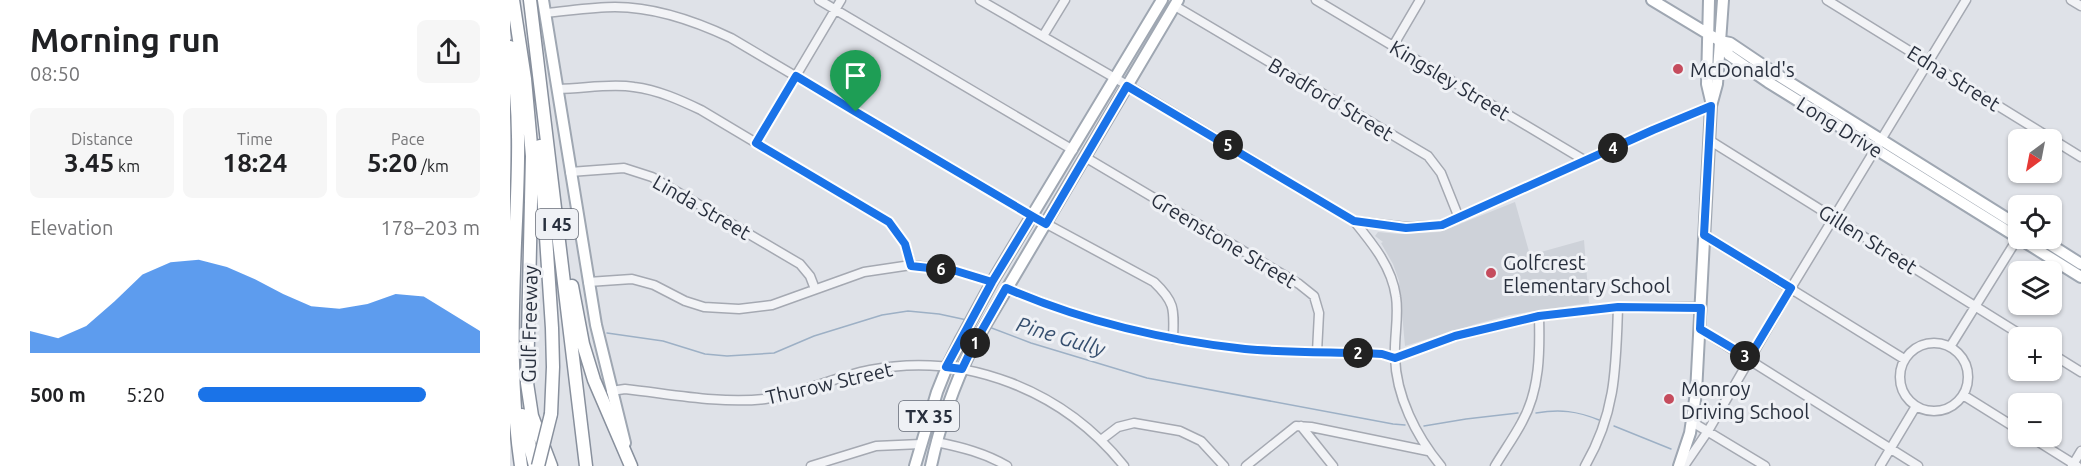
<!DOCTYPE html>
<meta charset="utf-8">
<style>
body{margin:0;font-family:Ubuntu,sans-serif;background:#f6f6f6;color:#202124;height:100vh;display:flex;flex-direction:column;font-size:22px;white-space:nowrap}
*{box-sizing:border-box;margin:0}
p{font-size:20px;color:#757577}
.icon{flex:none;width:33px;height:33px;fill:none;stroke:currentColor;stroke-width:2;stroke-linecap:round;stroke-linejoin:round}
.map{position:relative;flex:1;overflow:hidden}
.drawer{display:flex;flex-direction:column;background:#fff;width:510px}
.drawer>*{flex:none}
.needle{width:39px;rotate:212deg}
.buttons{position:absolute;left:1498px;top:129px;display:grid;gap:12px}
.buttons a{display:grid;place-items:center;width:54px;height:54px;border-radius:9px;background:#fff;box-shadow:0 2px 4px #0004;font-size:30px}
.pin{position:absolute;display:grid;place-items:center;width:51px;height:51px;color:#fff;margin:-62px -26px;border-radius:50% 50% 50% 0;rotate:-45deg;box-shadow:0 0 6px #0007}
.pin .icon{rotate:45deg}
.km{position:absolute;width:30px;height:30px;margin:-15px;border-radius:50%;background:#222;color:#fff;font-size:16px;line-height:30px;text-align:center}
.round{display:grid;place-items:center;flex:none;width:63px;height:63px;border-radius:9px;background:#f6f6f6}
.headline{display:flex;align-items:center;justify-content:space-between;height:102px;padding:0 30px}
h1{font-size:33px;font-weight:700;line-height:45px}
.figures{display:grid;grid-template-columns:repeat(3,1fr);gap:9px;height:102px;padding:6px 30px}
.figures div{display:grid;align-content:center;border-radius:9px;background:#f6f6f6;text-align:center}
.figures b{font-size:26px;font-weight:700}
.figures small{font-size:16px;font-weight:400}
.figures p{font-size:16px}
.chart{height:168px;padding:12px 30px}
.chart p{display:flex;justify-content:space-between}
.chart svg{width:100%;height:108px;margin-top:6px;fill:#1a73e8;opacity:.7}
ul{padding:0 30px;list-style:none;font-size:20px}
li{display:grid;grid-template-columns:96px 72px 1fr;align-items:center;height:45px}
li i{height:15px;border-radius:8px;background:#1a73e8}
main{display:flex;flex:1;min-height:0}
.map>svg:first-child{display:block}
.built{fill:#ced2d9}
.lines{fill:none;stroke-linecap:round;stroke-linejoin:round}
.stream{stroke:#9db0c5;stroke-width:1.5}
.minor-casing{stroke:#a5a9b2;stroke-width:11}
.major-casing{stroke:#9fa7b2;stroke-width:14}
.highway-casing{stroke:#88909d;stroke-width:15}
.minor{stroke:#f2f3f6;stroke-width:8}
.major{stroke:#fff;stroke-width:10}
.highway{stroke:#fff;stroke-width:12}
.highway-bridge-casing{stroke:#88909d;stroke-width:15;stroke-linecap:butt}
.highway-bridge{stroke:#fff;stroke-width:12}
.route-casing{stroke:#fff;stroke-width:12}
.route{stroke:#1a73e8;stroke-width:8}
.poi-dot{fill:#c54c5d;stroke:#eff1f5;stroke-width:2}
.labels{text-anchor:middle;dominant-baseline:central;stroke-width:6;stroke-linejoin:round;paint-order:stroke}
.shield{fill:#eff1f5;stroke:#646a75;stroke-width:1.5}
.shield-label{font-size:18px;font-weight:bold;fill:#29303e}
.poi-label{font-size:20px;fill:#29303e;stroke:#eff1f5;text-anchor:start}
.street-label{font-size:20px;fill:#29303e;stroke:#eff1f5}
.water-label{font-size:21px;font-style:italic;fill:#364f6f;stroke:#eff1f5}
</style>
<main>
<section class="drawer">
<div class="headline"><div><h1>Morning run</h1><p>08:50</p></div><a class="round"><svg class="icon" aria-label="share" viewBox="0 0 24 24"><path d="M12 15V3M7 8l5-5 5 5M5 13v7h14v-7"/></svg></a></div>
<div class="figures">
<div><p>Distance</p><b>3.45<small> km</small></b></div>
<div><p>Time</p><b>18:24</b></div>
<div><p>Pace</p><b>5:20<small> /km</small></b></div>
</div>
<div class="chart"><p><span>Elevation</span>178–203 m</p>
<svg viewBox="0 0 160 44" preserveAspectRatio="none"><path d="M0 44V35L10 38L20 33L30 23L40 12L50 7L60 6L70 9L80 14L90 20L100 25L110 26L120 24L130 20L140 21L150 28L160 35V44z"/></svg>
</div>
<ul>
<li><b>500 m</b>5:20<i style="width:81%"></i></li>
</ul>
</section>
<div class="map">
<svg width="1571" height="466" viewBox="0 0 1571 466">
<rect width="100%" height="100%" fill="#dfe2e8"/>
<path class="built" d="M1005,202l15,53 54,-15 5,63 -79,12 -34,9 -71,22 -6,-65 -6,-17 -12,-21 2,-1 -8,-6 3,-4 21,2 41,-2z"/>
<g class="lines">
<path class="stream" d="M479,327l42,16 116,35 246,46 12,1
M97,333l56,8 42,13 22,2 47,-3 40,-17 68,-21 26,-4 31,3 28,6
M1026,413c24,-4 41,-2 63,7
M914,426l42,-7 52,-6
M1104,426l57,23"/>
<g class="minor-casing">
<path id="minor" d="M309,0l254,150
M470,0l147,85 227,136 52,6 36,-2 211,-95 58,-24
M806,0l268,160
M1317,0l254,157
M1561,0l10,6
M665,6l253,150 13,17 18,45
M35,13c23,-2 47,-6 70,-6 40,0 80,14 116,31l301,178 122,66c22,21 20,28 19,57
M533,36l22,-36
M883,46l27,-46
M48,89c25,0 51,-6 76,-2 24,3 46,13 67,23l188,112 16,22 6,21
M1199,140l317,198
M246,143l85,-143
M575,157l214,127 15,12 5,17 -2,39
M60,172l54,-4 28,9 148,87 10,12 5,13
M844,221c18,22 38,46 42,76 3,19 -2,40 -1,60 1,39 21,79 46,109
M1194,235l200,124
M78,282l44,-3 22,6 31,16 19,6 35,2 33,-4 92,-33 47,-7 45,6 36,11
M497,288c75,33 156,52 238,61 45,4 92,3 137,5l13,4 60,-22 84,-20 79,-9h83
M1190,329l218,137
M1390 377a34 34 0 1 1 68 0a34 34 0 1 1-68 0Z
M1440,347l69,-111
M1542,354l29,18
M101,391l14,-2c46,5 94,15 140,10 36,-5 69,-22 105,-29 96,-19 194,21 254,96
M1453,395l56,35
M1182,422l73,44
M791,426l32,40
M1519,436l48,30
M591,440l17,-13 16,-4 46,8 21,10 23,25
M426,442c25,5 49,11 71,24
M301,466l65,-20 45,-2
M736,466l50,-40 15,1 117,24
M985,466c9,-15 19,-29 27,-44 18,-32 18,-71 17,-106
M1075,466c31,-53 31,-99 33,-159
M1174,466l24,-35 83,-143 175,-288
M1370,466l36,-60
M1562,466l9,-15"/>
</g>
<g class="major-casing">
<path id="major" d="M33,0l53,325 29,118
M1142,0l68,41 10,2 46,31 243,152
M1199,0l-2,84 4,17
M1210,41l9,14 39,27 313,195
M1530,238l41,26
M405,466l22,-74 10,-25 14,-28 31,-57 170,-282
M421,466c9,-42 23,-81 42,-120l205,-346
M1169,466l11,-33 6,-40 15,-287 6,-22 6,-84"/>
</g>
<g class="highway-casing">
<path id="highway" d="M3,0l12,79 7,77 -5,227 5,33 19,50
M20,0l56,466
M0,47c12,65 8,131 5,196 -3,74 -5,149 6,223
M30,146l12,182 1,39 -2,47
M62,286l11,58 11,36 37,86
M12,415l13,51"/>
</g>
<use href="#minor" class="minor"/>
<use href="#major" class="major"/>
<use href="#highway" class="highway"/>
<g class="highway-bridge-casing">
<path id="highway-bridge" d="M28,466l13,-52"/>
</g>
<use href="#highway-bridge" class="highway-bridge"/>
</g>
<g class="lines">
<g class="route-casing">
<path id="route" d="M346,112l176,104 -40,66 -46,85 16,2 11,-23 33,-58c76,33 157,52 239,61 45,4 92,3 137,5l13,4 60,-22 84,-20 79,-9 83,1 -1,21 49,29 42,-70 -87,-53 7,-129 -58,24 -211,95 -36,3 -52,-7 -227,-135 -81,138 -14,-8 -40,66 -36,-11 -45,-5 -6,-22 -16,-22 -133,-79 40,-67 60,36"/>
</g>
<use href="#route" class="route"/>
</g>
<g class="poi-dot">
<circle cx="1168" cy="69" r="6"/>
<circle cx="981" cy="273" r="6"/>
<circle cx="1159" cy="399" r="6"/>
</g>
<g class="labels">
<g class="shield">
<rect x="26" y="209" width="42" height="30" rx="4.5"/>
<rect x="389" y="401" width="60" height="30" rx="4.5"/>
</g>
<g class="shield-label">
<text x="47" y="224">I 45</text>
<text x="419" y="416">TX 35</text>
</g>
<g class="poi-label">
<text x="1180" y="69">McDonald's</text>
<text x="993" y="262">Golfcrest<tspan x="993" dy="23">Elementary School</tspan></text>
<text x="1171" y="388">Monroy<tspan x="1171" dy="23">Driving School</tspan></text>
</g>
<g class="street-label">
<text transform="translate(1444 78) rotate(32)">Edna Street</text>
<text transform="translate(940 80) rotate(31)">Kingsley Street</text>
<text transform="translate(821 99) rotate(31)">Bradford Street</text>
<text transform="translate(1330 127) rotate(32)">Long Drive</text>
<text transform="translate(192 207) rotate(30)">Linda Street</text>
<text transform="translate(1358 239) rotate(32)">Gillen Street</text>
<text transform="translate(714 240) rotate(31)">Greenstone Street</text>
<text transform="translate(19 324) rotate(-89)">Gulf Freeway</text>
<text transform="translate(319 383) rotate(-13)">Thurow Street</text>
</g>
<g class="water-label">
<text transform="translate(551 336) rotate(17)">Pine Gully</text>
</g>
</g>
</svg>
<div class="buttons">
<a><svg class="needle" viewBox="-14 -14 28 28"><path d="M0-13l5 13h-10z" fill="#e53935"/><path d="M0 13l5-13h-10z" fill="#757577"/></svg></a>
<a><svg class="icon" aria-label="locate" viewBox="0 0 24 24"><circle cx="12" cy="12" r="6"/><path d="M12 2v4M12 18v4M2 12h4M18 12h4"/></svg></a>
<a><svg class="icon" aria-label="layers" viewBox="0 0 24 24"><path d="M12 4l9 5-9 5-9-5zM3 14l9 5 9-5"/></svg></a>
<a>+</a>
<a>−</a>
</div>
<div class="pin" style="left:346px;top:112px;background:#1e9e55"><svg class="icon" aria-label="arrive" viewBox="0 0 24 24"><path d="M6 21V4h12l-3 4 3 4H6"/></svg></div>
<b class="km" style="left:465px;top:343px">1</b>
<b class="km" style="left:848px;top:353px">2</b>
<b class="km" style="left:1235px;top:356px">3</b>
<b class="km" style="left:1103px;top:148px">4</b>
<b class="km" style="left:718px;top:145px">5</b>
<b class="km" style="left:431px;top:269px">6</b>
</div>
</main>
